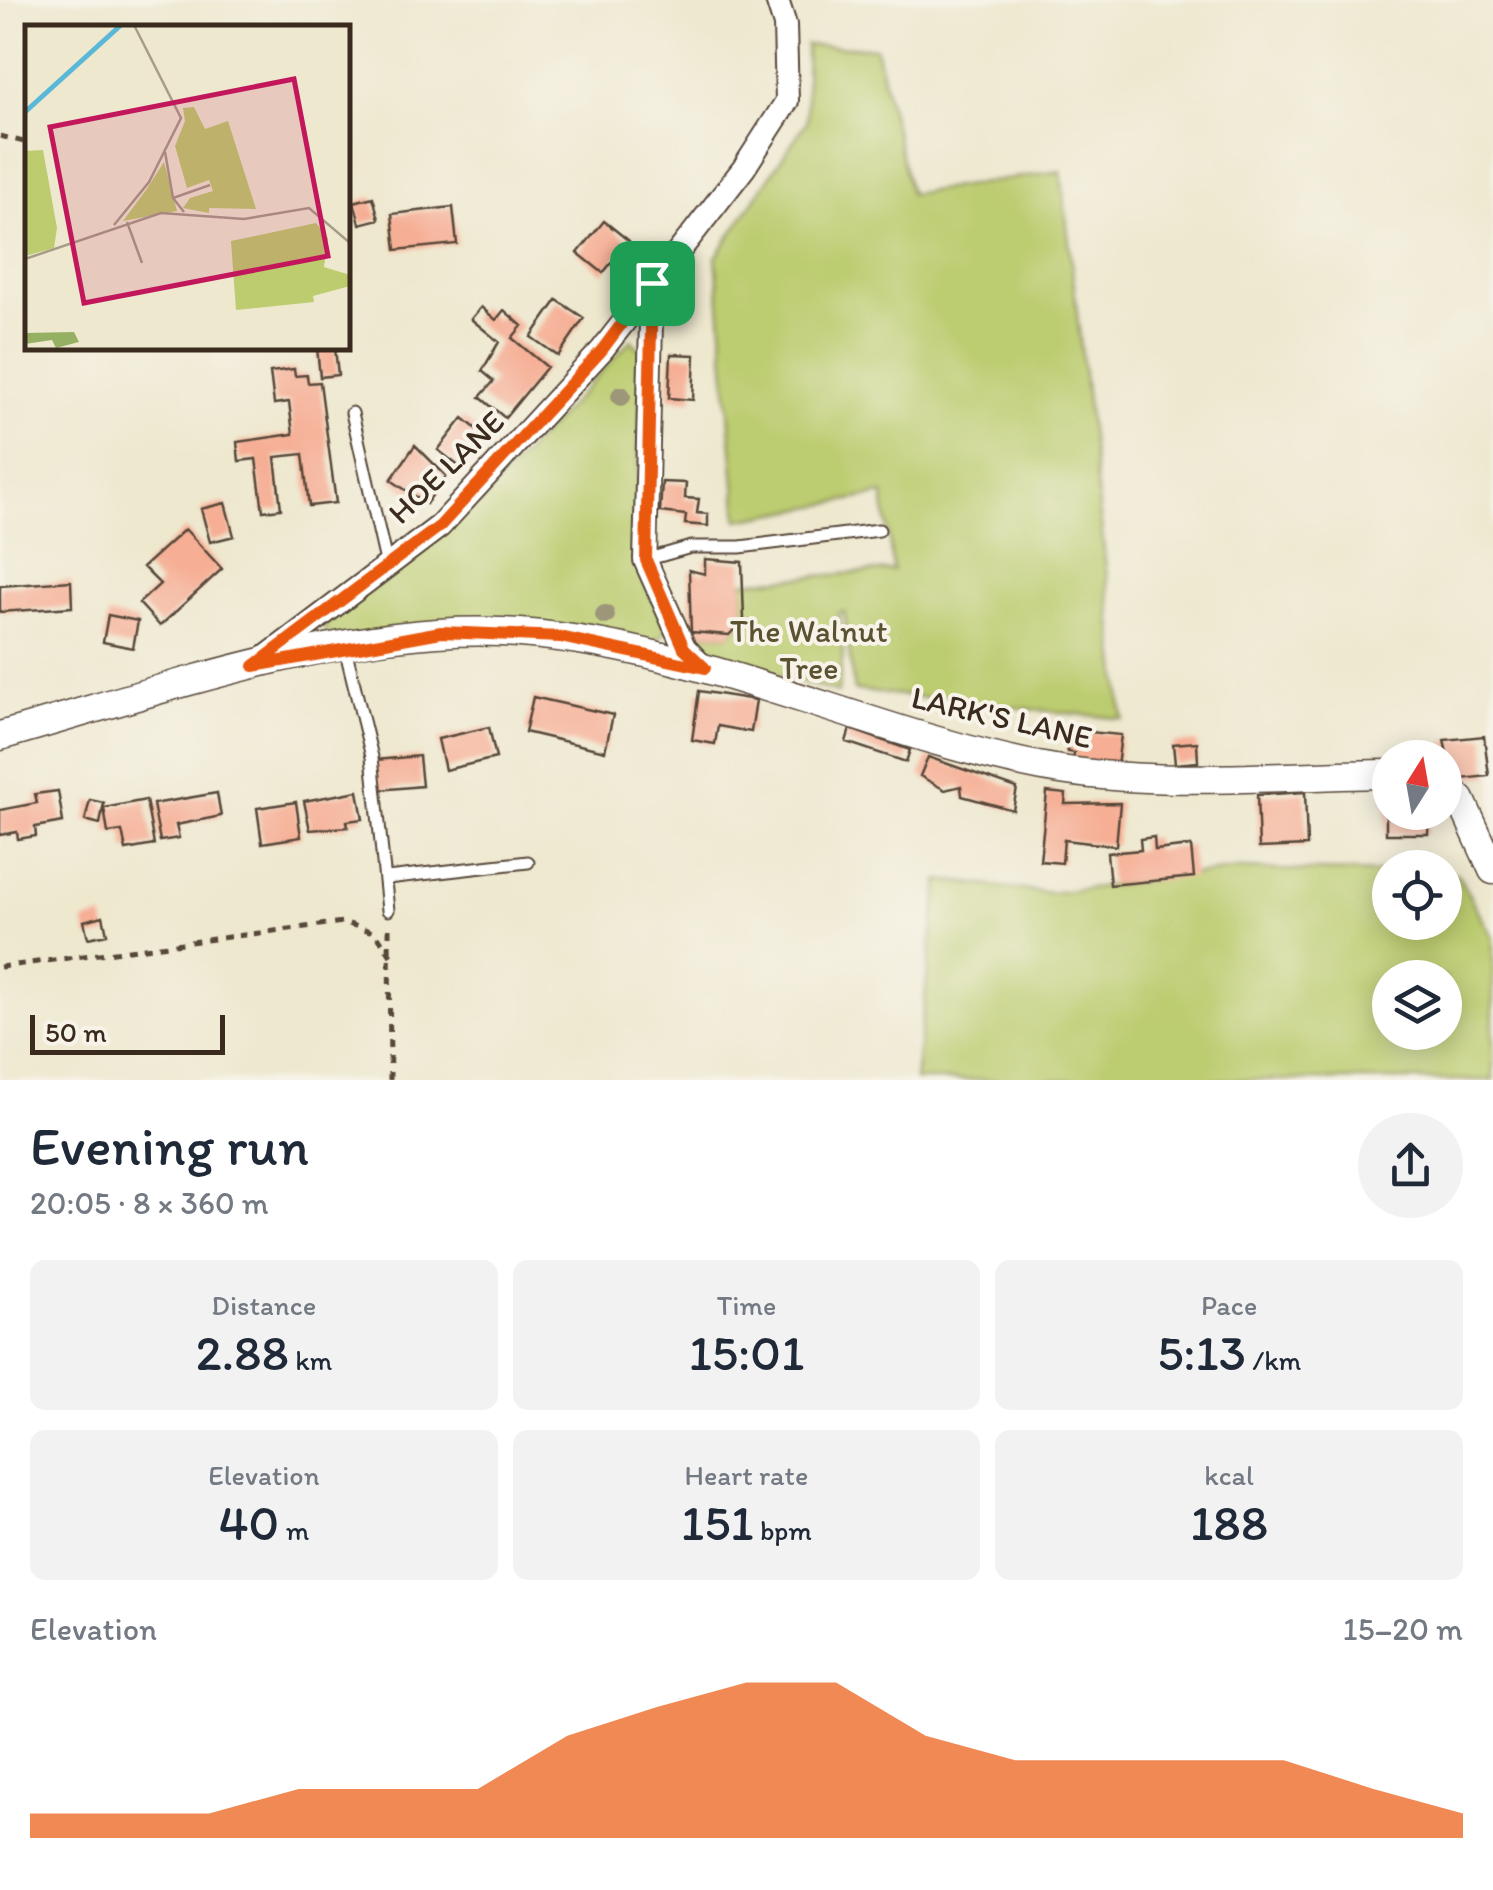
<!DOCTYPE html>
<meta charset="utf-8">
<style>
body{margin:0;font-family:Itim,sans-serif;background:#f2f2f3;color:#1f2937;height:100vh;display:flex;flex-direction:column;font-size:38px;white-space:nowrap}
*{box-sizing:border-box;margin:0}
p{font-size:32px;color:#747a83}
.icon{flex:none;width:55px;height:55px;fill:none;stroke:currentColor;stroke-width:2;stroke-linecap:round;stroke-linejoin:round}
.map{position:relative;height:1080px;overflow:hidden}
.details{display:flex;flex-direction:column;background:#fff;flex:1}
.details>*{flex:none}
.needle{width:65px;rotate:11deg}
.tools{position:absolute;left:1372px;top:740px;display:grid;gap:20px}
.tools a{display:grid;place-items:center;width:90px;height:90px;border-radius:50%;background:#fff;box-shadow:0 5px 25px #0003;font-size:50px}
.scale{position:absolute;left:30px;bottom:25px;width:195px;box-sizing:border-box;padding-left:10px;border:5px solid #3b2a1e;border-top:0;font-size:28px;line-height:35px;white-space:nowrap;color:#3b2a1e;-webkit-text-stroke:8px #f7f3e8;paint-order:stroke}
.pin{position:absolute;display:grid;place-items:center;width:85px;height:85px;color:#fff;margin:-42px;border-radius:20px;box-shadow:0 5px 15px #0006}
.round{display:grid;place-items:center;flex:none;width:105px;height:105px;border-radius:52px;background:#f2f2f3}
.overview{display:flex;align-items:center;justify-content:space-between;height:170px;padding:0 30px}
h1{font-size:55px;font-weight:600;line-height:75px}
.stats{display:grid;grid-template-columns:repeat(3,1fr);gap:15px;height:170px;padding:10px 30px}
.stats div{display:grid;align-content:center;border-radius:15px;background:#f2f2f3;text-align:center}
.stats b{font-size:50px;font-weight:600}
.stats small{font-size:28px;font-weight:400}
.stats p{font-size:28px}
.chart{height:280px;padding:20px 30px}
.chart p{display:flex;justify-content:space-between}
.chart svg{width:100%;height:180px;margin-top:10px;fill:#ea580c;opacity:.7}
.map>svg:first-child{display:block}
.green{fill:#bccc6f;stroke:#7c7b46;stroke-width:2.5;fill-rule:evenodd}
.building{fill:#f6ae94}
.lines{fill:none;stroke-linecap:round;stroke-linejoin:round}
.service-casing{stroke:#564639;stroke-width:15}
.minor-casing{stroke:#564639;stroke-width:26}
.tertiary-casing{stroke:#564639;stroke-width:31}
.path{stroke:#564639;stroke-width:5;stroke-dasharray:8 8;stroke-linecap:butt}
.service{stroke:#fff;stroke-width:11}
.minor{stroke:#fff;stroke-width:22}
.tertiary{stroke:#fff;stroke-width:28}
.tree{fill:#9d9679}
.route-casing{stroke:#fff;stroke-width:20}
.route{stroke:#ea580c;stroke-width:12}
.labels{text-anchor:middle;dominant-baseline:central;stroke-width:8;stroke-linejoin:round;paint-order:stroke}
.street-label{font-size:32px;fill:#3b2a1e;stroke:#f7f3e8}
.park-label{font-size:32px;fill:#5b5232;stroke:#f7f3e8}
.inset-river{fill:none;stroke:#59b8d7;stroke-width:5}
.inset-road{fill:none;stroke:#a69c88;stroke-width:2.5}
.view{fill:#c2185b;fill-opacity:0.15;stroke:#c2185b;stroke-width:5}
.inset-edge{fill:none;stroke:#3b2a1e;stroke-width:5}
</style>
<div class="map">
<svg width="1493" height="1080" viewBox="0 0 1493 1080">
<rect width="100%" height="100%" fill="#f7f3e8"/>
<filter id="ink" filterUnits="userSpaceOnUse"><feTurbulence type="fractalNoise" baseFrequency=".01" numOctaves="2"/><feDisplacementMap in="SourceGraphic" scale="20" xChannelSelector="R" yChannelSelector="G"/><feConvolveMatrix kernelMatrix="1 2 1 2 8 2 1 2 1" color-interpolation-filters="sRGB"/></filter>
<filter id="wash" filterUnits="userSpaceOnUse"><feTurbulence type="fractalNoise" baseFrequency=".0048" numOctaves="4" result="noise"/><feDisplacementMap in="SourceGraphic" scale="40" xChannelSelector="R" yChannelSelector="G"/><feGaussianBlur stdDeviation="2.25" result="paint"/><feColorMatrix in="noise" values="0 0 0 0 0 0 0 0 0 0 0 0 0 0 0 0 0 1.4 0 .05"/><feComposite in="paint" operator="in"/></filter>
<g filter="url(#wash)">
<rect width="100%" height="100%" fill="#eee8cf"/>
<path class="green" d="M806,45l70,3 34,146 151,-23 62,548 -269,-29 -10,-78 -5,1 4,41 -5,39 -129,-39 -18,-22 38,3 15,-16 -2,-37 151,-12 -10,-76 -145,26 -22,-263 91,-136z
M631,340l11,11 -6,211 31,68 -13,13 -328,-6 -2,-11 175,-145z
M1239,869l151,4v49h55v-48h12l36,64v142h-578l24,-200 112,13zM1390,978h55v54h-55z"/>
<g id="blocks">
<path class="building" d="M373,197l6,22 -19,5 -6,-22z
M453,207l4,37 -61,6 -4,-36z
M604,221l25,20 -26,32 -25,-20z
M557,300l27,18 -26,38 -27,-19z
M481,307l15,13 8,-10 18,16 -10,12 35,29 -42,51 -25,-21 14,-16 -12,-10 17,-29 -28,-23z
M317,348h18l3,27 -18,2z
M671,354l24,1 -2,45 -24,-2z
M294,369l1,7 12,-1 1,8 12,-1 16,121 -27,3 -6,-52 -28,3 6,52 -18,2 -7,-52 -17,2 -2,-19 56,-8 -4,-32 -15,2 -4,-32z
M463,418l22,18 -25,31 -22,-17z
M415,445l31,31 -20,28 -35,-24z
M662,482l24,1 -1,15 14,1 -2,14 11,1v12l-23,-2 1,-9 -26,-3z
M225,503l9,33 -24,6 -9,-33z
M185,529l37,40 -62,57 -21,-23 21,-19 -17,-17z
M705,559l37,3 2,57 -15,16 -38,-3 -2,-62 16,4z
M71,581l1,26 -72,5v-26z
M108,615l30,6 -5,27 -30,-6z
M699,691l57,9 -5,32 -33,-6 -3,18 -23,-4z
M533,697l80,18 -8,36 -80,-19z
M489,727l7,31 -51,12 -7,-31z
M850,729l60,21 -4,12 -60,-20z
M1069,730l52,5 -4,32 -44,-4 1,-10 -7,-1z
M1484,736l5,40 -36,4 -9,-40z
M1197,742l1,20 -23,2 -2,-20z
M419,756l3,30 -43,4 -3,-30z
M928,757l89,31 -4,22 -51,-14 -1,-10 -16,4 -25,-14z
M58,791l5,31 -28,5 1,9 -18,3 -1,-7 -17,3v-25l37,-7 -2,-9z
M358,791l5,28 -16,2 1,6 -38,3 -6,-29z
M1047,792l19,2 -1,10 55,-1 -4,43 -52,-6 -2,23 -22,-2z
M1305,792l2,54 -48,2 -2,-53z
M217,793l4,23 -45,9 3,13 -19,3 -7,-37z
M1386,798h4v14h39l-1,22h-42z
M90,800l14,3 -4,21 -15,-4z
M146,800l8,45 -28,5 -4,-19 -14,2 -4,-25z
M296,802l5,35 -39,6 -5,-35z
M1154,837l1,13 36,-4 3,31 -84,8 -3,-32 34,-3 -1,-11z
M103,916l4,18 -19,4 -4,-17z"/>
</g>
</g>
<g filter="url(#ink)">
<use href="#blocks" fill-opacity="0" stroke="#564639" stroke-width="2.5"/>
<g class="lines">
<g class="service-casing">
<path id="service" d="M352,413l35,153
M645,560l46,-13h49l139,-17
M345,648l27,109 16,153
M387,878l141,-16"/>
</g>
<g class="minor-casing">
<path id="minor" d="M652,283l-7,277 39,87 21,22
M261,661l179,-135 162,-176 142,-182 43,-67 -2,-76 -8,-25"/>
</g>
<g class="tertiary-casing">
<path id="tertiary" d="M0,736c154,-43 342,-111 501,-104 188,8 360,100 542,135 113,21 233,8 347,7
M1445,785l16,15 32,70"/>
</g>
<path class="path" d="M0,136l28,7
M389,928l1,152
M0,967l343,-45 33,11 15,23"/>
<use href="#service" class="service"/>
<use href="#minor" class="minor"/>
<use href="#tertiary" class="tertiary"/>
</g>
<g class="tree">
<circle cx="621" cy="396" r="10"/>
<circle cx="605" cy="615" r="10"/>
</g>
</g>
<g class="lines" filter="url(#ink)">
<g class="route-casing">
<path id="route" d="M652,283l-6,277 38,88 21,20 -145,-31 -119,-5 -187,34 186,-140 162,-176z"/>
</g>
<use href="#route" class="route"/>
</g>
<g class="labels">
<g class="street-label">
<text transform="translate(446 467) rotate(-44)">HOE LANE</text>
<text transform="translate(1002 717) rotate(13)">LARK'S LANE</text>
</g>
<g class="park-label">
<text x="809" y="631">The Walnut<tspan x="809" dy="37">Tree</tspan></text>
</g>
</g>
<g transform="translate(25 25)">
<rect width="325" height="325" fill="#eee8cf"/>
<path d="M169,82l11,22 23,-8 28,88 -47,-1v5l-26,-5 7,-10 23,-7 -4,-11 -22,8 -12,-42 10,-25 -2,-13zM18,125l14,78 -3,20 -29,8v-105zM139,137l13,49 -54,10 23,-31zM291,198l12,15 -4,29 26,8v11l-37,10 1,6 -78,8 -5,-69z" fill="#bccc6f"/>
<path d="M49,307l5,10 -23,6 -4,-8 -27,4v-11z" fill="#95b062"/>
<path class="inset-river" d="M0,87l96,-87"/>
<path class="inset-road" d="M140,127l8,46 11,14M148,173l37,-13M102,197l15,41M89,200l35,-43 32,-64 -47,-93M0,234l136,-46 83,6 65,-11 41,35"/>
<path class="view" d="M269,54l34,177 -244,47 -34,-176z"/>
<rect width="325" height="325" class="inset-edge"/>
</g>
</svg>
<div class="tools">
<a><svg class="needle" viewBox="-14 -14 28 28"><path d="M0-13l5 13h-10z" fill="#e53935"/><path d="M0 13l5-13h-10z" fill="#747a83"/></svg></a>
<a><svg class="icon" aria-label="locate" viewBox="0 0 24 24"><circle cx="12" cy="12" r="6"/><path d="M12 2v4M12 18v4M2 12h4M18 12h4"/></svg></a>
<a><svg class="icon" aria-label="layers" viewBox="0 0 24 24"><path d="M12 4l9 5-9 5-9-5zM3 14l9 5 9-5"/></svg></a>
</div>
<div class="scale">50 m</div>
<div class="pin" style="left:652px;top:283px;background:#1e9e55"><svg class="icon" aria-label="arrive" viewBox="0 0 24 24"><path d="M6 21V4h12l-3 4 3 4H6"/></svg></div>
</div>
<section class="details">
<div class="overview"><div><h1>Evening run</h1><p>20:05 · 8 × 360 m</p></div><a class="round"><svg class="icon" aria-label="share" viewBox="0 0 24 24"><path d="M12 15V3M7 8l5-5 5 5M5 13v7h14v-7"/></svg></a></div>
<div class="stats">
<div><p>Distance</p><b>2.88<small> km</small></b></div>
<div><p>Time</p><b>15:01</b></div>
<div><p>Pace</p><b>5:13<small> /km</small></b></div>
</div>
<div class="stats">
<div><p>Elevation</p><b>40<small> m</small></b></div>
<div><p>Heart rate</p><b>151<small> bpm</small></b></div>
<div><p>kcal</p><b>188</b></div>
</div>
<div class="chart"><p><span>Elevation</span>15–20 m</p>
<svg viewBox="0 0 160 44" preserveAspectRatio="none"><path d="M0 44V38L10 38L20 38L30 32L40 32L50 32L60 19L70 12L80 6L90 6L100 19L110 25L120 25L130 25L140 25L150 32L160 38V44z"/></svg>
</div>
</section>
